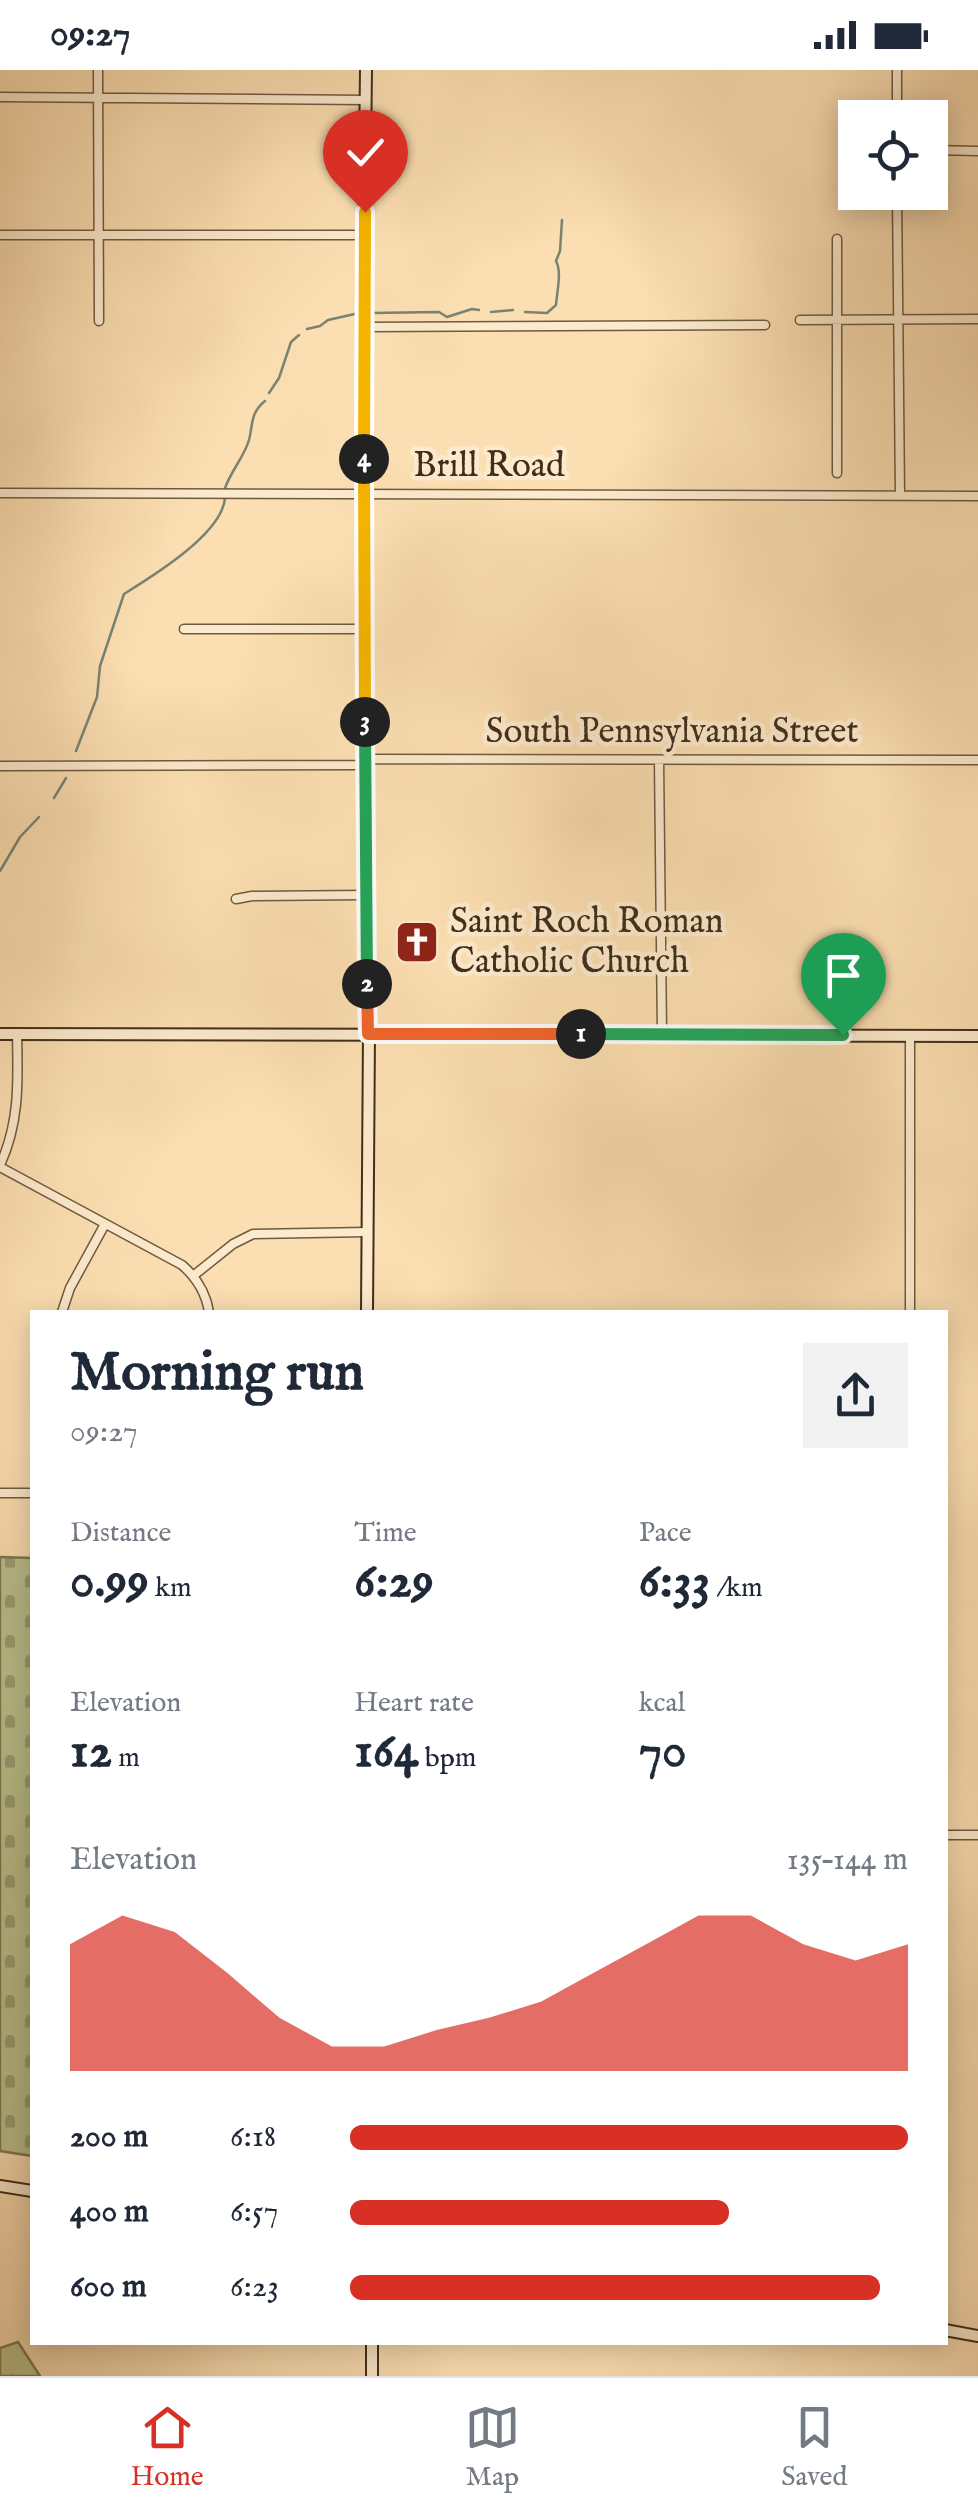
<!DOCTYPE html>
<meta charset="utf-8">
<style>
body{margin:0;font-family:"IM FELL English",serif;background:#f2f2f3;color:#1f2937;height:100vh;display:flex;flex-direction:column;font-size:38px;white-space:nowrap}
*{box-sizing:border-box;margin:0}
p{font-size:32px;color:#747a83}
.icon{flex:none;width:55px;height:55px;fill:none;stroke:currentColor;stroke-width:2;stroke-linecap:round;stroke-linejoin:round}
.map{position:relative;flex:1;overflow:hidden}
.sheet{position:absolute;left:30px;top:1240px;width:918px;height:1035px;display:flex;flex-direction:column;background:#fff;border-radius:0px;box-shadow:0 5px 25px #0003}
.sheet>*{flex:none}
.controls{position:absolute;left:838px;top:30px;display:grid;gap:20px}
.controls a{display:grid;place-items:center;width:110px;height:110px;border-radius:0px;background:#fff;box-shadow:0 5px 25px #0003;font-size:50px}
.pin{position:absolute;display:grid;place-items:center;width:85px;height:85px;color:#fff;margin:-102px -42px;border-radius:50% 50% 50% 0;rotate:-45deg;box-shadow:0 0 10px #0007}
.pin .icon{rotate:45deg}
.km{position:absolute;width:50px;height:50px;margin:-25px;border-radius:50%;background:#222;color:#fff;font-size:28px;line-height:50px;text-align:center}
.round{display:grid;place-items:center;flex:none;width:105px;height:105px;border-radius:0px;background:#f2f2f3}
.headline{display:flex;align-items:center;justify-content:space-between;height:170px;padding:0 40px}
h1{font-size:55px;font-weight:700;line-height:75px}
.figures{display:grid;grid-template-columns:repeat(3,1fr);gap:15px;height:170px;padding:10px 40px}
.figures div{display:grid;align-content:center}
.figures b{font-size:50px;font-weight:700}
.figures small{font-size:28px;font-weight:400}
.figures p{font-size:28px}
.chart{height:280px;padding:20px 40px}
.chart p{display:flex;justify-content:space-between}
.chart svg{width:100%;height:180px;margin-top:10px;fill:#d93025;opacity:.7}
ul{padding:0 40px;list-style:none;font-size:32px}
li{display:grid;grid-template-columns:160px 120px 1fr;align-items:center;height:75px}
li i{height:25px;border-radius:12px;background:#d93025}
.status{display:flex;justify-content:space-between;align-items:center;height:70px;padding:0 50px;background:#fff;direction:ltr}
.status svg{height:28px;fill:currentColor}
.menu{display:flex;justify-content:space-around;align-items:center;height:140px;border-top:2px solid #e0e1e3;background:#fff;font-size:28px;color:#747a83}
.menu a{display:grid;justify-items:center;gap:5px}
.menu .on{color:#d93025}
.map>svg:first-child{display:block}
.forest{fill:url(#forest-firs);stroke:#7e7854;stroke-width:2.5}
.cemetery{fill:url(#cemetery-stones);stroke:#7e7854;stroke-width:2.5}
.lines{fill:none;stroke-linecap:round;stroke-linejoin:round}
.stream{stroke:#798373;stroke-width:2.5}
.street-casing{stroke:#6f5a40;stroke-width:11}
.secondary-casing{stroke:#402e1b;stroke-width:14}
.street{stroke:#fceacc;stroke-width:8}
.secondary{stroke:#fceacc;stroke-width:10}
.split-1-casing{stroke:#fff;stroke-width:20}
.split-2-casing{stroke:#fff;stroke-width:20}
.split-3-casing{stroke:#fff;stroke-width:20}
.split-4-casing{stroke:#fff;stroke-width:20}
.split-5-casing{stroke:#fff;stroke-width:20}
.split-1{stroke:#22a559;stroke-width:12}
.split-2{stroke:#f0652b;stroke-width:12}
.split-3{stroke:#22a559;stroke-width:12}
.split-4{stroke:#f5b400;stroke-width:12}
.split-5{stroke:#f5b400;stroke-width:12}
.labels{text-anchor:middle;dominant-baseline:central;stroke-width:9;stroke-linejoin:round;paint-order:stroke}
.street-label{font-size:35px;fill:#402e1b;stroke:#fceacc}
.poi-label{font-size:35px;fill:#402e1b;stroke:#fceacc;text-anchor:start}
</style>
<div class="status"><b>09:27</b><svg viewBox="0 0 49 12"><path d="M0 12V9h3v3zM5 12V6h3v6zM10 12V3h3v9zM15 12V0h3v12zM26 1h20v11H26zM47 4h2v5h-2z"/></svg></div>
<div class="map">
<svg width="978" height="2306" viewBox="0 0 978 2306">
<defs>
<pattern id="forest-firs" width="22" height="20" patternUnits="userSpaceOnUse" patternTransform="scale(2.5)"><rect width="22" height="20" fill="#bbc28e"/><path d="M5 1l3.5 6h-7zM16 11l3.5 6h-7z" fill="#999e73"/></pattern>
<pattern id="cemetery-stones" width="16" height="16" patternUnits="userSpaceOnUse" patternTransform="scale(2.5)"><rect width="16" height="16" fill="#bbc28e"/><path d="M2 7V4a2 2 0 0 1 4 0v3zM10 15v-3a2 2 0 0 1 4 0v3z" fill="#999e73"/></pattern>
</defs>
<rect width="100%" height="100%" fill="#fbdeb1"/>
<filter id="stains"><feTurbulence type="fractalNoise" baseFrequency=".002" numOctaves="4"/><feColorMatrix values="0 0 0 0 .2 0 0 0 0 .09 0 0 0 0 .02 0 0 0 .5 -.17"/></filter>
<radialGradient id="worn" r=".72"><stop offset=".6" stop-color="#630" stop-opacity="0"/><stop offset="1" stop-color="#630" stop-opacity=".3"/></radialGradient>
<path class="forest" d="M18,2272l22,34h-40v-28z"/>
<path class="cemetery" d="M0,1487l32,1v598l-32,-5z"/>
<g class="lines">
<path class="stream" d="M491,242l22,-2
M525,242l22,1 9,-8c1,-14 6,-33 0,-44l4,-10 2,-31
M371,243l68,-1 8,5 25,-8 7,1
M307,259l13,-3 8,-6 31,-7
M269,323l10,-15 12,-36 8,-7
M225,418c6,-17 19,-31 24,-48 4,-15 1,-27 16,-39
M76,681l21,-54 3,-31 24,-72c29,-18 98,-60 101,-96
M54,728l12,-20
M0,801l20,-34 19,-20"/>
<g class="street-casing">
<path id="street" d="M98,0l1,251
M897,0v48
M0,27l366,3
M930,80l48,1
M897,122l3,303
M0,165h364
M800,250l178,-1
M364,257l401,-2
M837,403v-234
M0,423l978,3
M184,559h181
M365,689l613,1
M659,690l3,274
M0,696l365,-1
M236,829l16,-3 114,-1
M910,965v277
M0,1095c20,-43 18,-85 17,-131
M0,1097l182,98c15,13 24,28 27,47
M193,1206l40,-32 20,-10 114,-2
M62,1242l8,-24 35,-64
M0,1423h32
M945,1765h33"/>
</g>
<g class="secondary-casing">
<path id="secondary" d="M366,0l-2,165 2,660 3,138 -2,279
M0,964l978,2
M0,2116l32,5
M945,2260l33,6
M372,2272v34"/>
</g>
<use href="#street" class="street"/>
<use href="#secondary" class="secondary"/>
</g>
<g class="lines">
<g class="split-1-casing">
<path id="split-1" d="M581,964l262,1"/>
</g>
<g class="split-2-casing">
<path id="split-2" d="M367,914l1,50h213"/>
</g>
<g class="split-3-casing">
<path id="split-3" d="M365,652l2,262"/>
</g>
<g class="split-4-casing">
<path id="split-4" d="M364,389l1,263"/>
</g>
<g class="split-5-casing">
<path id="split-5" d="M364,389l1,-247"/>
</g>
<use href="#split-1" class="split-1"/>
<use href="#split-2" class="split-2"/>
<use href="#split-3" class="split-3"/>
<use href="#split-4" class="split-4"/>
<use href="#split-5" class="split-5"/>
</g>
<defs>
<g id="church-square" transform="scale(2.25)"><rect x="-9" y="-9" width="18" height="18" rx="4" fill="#8f2418" stroke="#fceacc"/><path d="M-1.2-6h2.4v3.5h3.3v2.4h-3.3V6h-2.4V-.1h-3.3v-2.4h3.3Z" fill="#fff"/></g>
</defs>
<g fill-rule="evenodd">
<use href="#church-square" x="417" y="872"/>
</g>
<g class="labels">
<g class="street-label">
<text x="489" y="396">Brill Road</text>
<text x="672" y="662">South Pennsylvania Street</text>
</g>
<g class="poi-label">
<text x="450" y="852">Saint Roch Roman<tspan x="450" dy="40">Catholic Church</tspan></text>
</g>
</g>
<rect width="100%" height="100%" filter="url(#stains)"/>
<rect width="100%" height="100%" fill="url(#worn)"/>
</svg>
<div class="controls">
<a><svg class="icon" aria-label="locate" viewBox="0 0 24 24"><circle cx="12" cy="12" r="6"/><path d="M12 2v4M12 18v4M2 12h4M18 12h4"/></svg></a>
</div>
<div class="pin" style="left:843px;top:965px;background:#1e9e55"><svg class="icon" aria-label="arrive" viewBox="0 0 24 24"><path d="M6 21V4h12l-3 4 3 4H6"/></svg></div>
<div class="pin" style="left:365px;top:142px;background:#d93025"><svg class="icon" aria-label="check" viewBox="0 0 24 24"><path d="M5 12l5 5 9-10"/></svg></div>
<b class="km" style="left:581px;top:964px">1</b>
<b class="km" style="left:367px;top:914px">2</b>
<b class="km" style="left:365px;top:652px">3</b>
<b class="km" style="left:364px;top:389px">4</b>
<section class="sheet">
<div class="headline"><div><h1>Morning run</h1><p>09:27</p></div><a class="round"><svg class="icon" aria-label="share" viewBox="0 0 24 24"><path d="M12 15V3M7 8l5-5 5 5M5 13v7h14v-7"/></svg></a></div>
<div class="figures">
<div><p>Distance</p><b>0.99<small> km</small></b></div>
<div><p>Time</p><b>6:29</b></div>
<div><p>Pace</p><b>6:33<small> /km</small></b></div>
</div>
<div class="figures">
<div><p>Elevation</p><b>12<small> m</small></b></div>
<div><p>Heart rate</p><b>164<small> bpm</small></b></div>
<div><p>kcal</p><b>70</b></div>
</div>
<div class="chart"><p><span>Elevation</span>135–144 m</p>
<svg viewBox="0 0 160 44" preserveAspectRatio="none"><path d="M0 44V13L10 6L20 10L30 20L40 31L50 38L60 38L70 34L80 31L90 27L100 20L110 13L120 6L130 6L140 13L150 17L160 13V44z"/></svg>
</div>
<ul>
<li><b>200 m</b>6:18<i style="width:100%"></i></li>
<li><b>400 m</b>6:57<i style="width:68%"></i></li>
<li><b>600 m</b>6:23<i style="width:95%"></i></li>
</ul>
</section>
</div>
<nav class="menu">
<a class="on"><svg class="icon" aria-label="home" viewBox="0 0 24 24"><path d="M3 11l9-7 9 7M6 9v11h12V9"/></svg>Home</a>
<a><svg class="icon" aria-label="map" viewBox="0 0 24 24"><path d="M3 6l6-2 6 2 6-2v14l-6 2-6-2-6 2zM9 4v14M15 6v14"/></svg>Map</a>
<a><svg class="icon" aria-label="saved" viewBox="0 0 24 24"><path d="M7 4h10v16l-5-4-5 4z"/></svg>Saved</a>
</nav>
